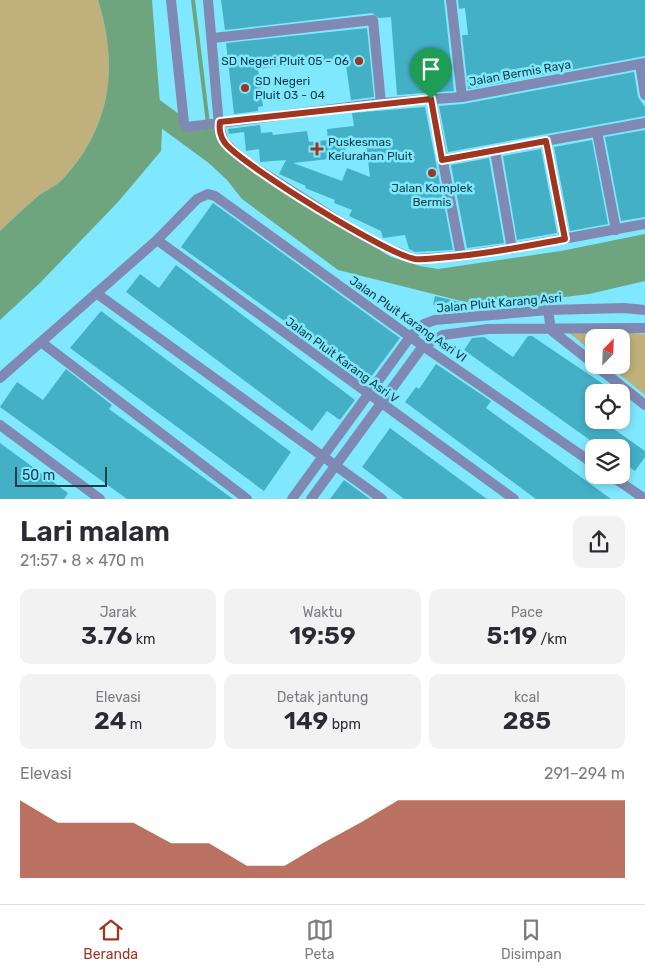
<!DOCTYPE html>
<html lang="id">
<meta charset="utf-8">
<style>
body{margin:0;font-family:Rubik,sans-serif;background:#f2f2f3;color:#2b2b33;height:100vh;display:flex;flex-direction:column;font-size:19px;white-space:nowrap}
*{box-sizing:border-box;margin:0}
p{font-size:16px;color:#7c7c81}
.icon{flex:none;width:28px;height:28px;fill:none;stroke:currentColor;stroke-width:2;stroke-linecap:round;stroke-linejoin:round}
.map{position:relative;height:499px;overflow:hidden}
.side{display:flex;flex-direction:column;background:#fff;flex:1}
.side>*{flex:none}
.needle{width:32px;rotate:23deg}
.tools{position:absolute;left:585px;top:329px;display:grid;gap:10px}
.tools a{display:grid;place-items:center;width:45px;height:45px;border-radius:10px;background:#fff;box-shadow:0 2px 8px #0003;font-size:25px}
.scale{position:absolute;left:15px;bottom:12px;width:92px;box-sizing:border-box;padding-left:5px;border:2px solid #124049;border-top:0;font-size:14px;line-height:18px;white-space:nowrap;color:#124049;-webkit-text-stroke:4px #7fe7fe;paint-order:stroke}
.pin{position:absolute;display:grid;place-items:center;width:42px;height:42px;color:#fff;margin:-51px -21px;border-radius:50% 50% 50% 0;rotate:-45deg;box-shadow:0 0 5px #0007}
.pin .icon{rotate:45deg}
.round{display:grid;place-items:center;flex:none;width:52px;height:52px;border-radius:10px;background:#f2f2f3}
.headline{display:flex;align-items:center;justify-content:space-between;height:85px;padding:0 20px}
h1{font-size:28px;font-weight:600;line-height:38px}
.figures{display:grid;grid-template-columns:repeat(3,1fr);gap:8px;height:85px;padding:5px 20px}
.figures div{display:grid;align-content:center;border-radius:10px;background:#f2f2f3;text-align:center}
.figures b{font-size:25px;font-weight:600}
.figures small{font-size:14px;font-weight:400}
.figures p{font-size:14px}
.chart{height:140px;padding:10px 20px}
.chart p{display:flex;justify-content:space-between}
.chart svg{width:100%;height:90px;margin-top:5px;fill:#9f3620;opacity:.7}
.dock{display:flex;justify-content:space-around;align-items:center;height:70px;border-top:1px solid #e1e1e2;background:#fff;font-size:14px;color:#7c7c81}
.dock a{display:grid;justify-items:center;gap:2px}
.dock .on{color:#9f3620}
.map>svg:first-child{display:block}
.green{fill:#bfb07c}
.water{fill:#6ea57f}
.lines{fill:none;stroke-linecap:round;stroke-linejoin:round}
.stream{stroke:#6ea57f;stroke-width:4}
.river{stroke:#6ea57f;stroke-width:22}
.building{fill:#44b0c6;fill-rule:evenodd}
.minor{stroke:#7f89b3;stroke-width:10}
.route-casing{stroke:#fff;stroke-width:10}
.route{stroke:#9f3620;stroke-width:6}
.poi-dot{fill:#9f3620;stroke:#7fe7fe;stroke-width:2}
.labels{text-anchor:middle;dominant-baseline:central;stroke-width:5;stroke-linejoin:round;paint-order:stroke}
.poi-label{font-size:12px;fill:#124049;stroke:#7fe7fe;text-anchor:start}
.street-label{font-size:12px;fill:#124049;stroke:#7fe7fe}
</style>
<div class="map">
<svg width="645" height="499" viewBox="0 0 645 499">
<rect width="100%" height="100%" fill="#7fe7fe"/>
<path class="green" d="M0,0h98c21,67 13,128 -36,180 -7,7 -18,11 -25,17 -13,11 -25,23 -37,34z
M562,327l83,7v61l-37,-30h13v-27h-27v15z"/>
<path class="water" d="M98,0h54l10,130 -1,21 -43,51 -78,81 -40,37v-89c12,-11 24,-23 37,-34 7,-6 18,-10 25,-17 49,-52 57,-113 36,-180z
M218,126l3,15 102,75 68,41 29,9 18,3 123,-18 84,-17v47l-56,13 -104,13 -147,-37 -96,-71 -15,-19 -31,-29 6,-21z"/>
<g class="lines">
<path class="stream" d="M193,0l15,124"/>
<path class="river" d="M136,96l87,64"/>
</g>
<path class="building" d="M221,0h223l10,91 -57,4 -6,-78 -12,1 -7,-5 -147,17z
M458,0h187v56l-177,33 -6,-54h6l-3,-27 -6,1z
M367,28l7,69 -23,3 -6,-42 -87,11 5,37 -5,1v4l-24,3 -8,-71z
M634,72l4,25 7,10v9l-197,36 -9,-46 24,-2z
M425,107l28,143 -38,2 -6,-3 -4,-14 -22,3 -2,-7 -32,-15 3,-6 -18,-7 1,-3 -30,-12 1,-2 -27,-12 7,-14 -26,2 -1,-13 -13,2 -2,-19 -15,2 -1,-5 32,-4 1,8 11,-1 1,3 34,-4 2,11 19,-2 -1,-11 27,-3 -2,-13zM366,143l4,34 -23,-9 -5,13 -49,-18 53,-6 -1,-11z
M645,130v87l-24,4 -16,-84z
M592,140l16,84 -38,7 -16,-84z
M541,149l16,84 -40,7 -14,-84z
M489,158l15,85 -37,5 -16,-83z
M213,203l187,135 -32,43 -187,-134z
M176,265l179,135 -15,20 -13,-9 -15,20 -186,-139 14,-18 19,14z
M435,296l25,6 -2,9 -25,-6z
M101,311l190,141 -27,39 -194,-143z
M528,336h4l83,56h-21v28h7l44,31v6l-10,14 -14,-10v-13h-20l-137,-98 8,-12 12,-1 29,20z
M436,364l55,37 -5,7 125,91h-75l-131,-97 11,-15 3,2z
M66,369l46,36 -3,4 124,90h-106l-127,-92 17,-25 26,18z
M390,428l68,50 29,21h-83l-42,-32z
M0,443l68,50 -4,6h-64z
M344,480l26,19h-40z"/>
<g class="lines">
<path class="minor" d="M171,0l13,123 3,4 194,-24 81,-6 183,-34
M208,0l11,126 5,16 19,18 113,72 27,14 31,13 47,-3 53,-8 131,-24
M451,0l11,97
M213,38l160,-18 8,83
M640,64l5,31
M431,99l30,157
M597,132l19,98
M546,141l19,98
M495,151l17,98
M442,160l203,-37
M157,240l357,259
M96,293l286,206
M548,310l3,20 43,34
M41,342l206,157
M595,365l50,40
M0,378l157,-138 40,-41 11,-5 7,2 208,150 171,118
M0,425l100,74
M610,475l35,24
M292,499l118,-162 14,-13 11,-4 113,-10 76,-2 21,2
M311,499l112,-153 20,-11 45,-6 157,-1"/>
</g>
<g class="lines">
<g class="route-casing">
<path id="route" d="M431,99l11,61 104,-19 19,98c-39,7 -77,15 -116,18 -11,1 -23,3 -34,2 -27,-4 -173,-94 -190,-116 -5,-6 -6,-15 -5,-21z"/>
</g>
<use href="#route" class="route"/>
</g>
<g class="poi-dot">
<circle cx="359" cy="61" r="5"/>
<circle cx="245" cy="88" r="5"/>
<path d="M314.5 141.5h5v5h5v5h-5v5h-5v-5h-5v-5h5z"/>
<circle cx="432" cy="173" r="5"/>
</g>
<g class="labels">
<g class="poi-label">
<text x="349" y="61" text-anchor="end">SD Negeri Pluit 05 - 06</text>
<text x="255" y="81">SD Negeri<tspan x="255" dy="14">Pluit 03 - 04</tspan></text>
<text x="328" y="142">Puskesmas<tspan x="328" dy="14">Kelurahan Pluit</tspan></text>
<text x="432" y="188" text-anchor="middle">Jalan Komplek<tspan x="432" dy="14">Bermis</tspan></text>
</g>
<g class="street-label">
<text transform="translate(520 73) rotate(-10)">Jalan Bermis Raya</text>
<text transform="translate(499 303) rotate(-5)">Jalan Pluit Karang Asri</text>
<text transform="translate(408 319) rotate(35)">Jalan Pluit Karang Asri VI</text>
<text transform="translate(342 360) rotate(36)">Jalan Pluit Karang Asri V</text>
</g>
</g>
</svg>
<div class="tools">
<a><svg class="needle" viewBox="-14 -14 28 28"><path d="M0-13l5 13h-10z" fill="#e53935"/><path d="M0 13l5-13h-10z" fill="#7c7c81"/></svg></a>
<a><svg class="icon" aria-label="locate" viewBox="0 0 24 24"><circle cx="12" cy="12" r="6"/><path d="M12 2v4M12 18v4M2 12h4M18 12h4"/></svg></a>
<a><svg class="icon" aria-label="layers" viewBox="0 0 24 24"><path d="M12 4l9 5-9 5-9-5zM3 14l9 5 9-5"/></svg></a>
</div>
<div class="scale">50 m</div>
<div class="pin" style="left:431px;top:99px;background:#1e9e55"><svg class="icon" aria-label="arrive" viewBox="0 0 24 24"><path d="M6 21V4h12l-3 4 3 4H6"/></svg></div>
</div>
<section class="side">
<div class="headline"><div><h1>Lari malam</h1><p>21:57 · 8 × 470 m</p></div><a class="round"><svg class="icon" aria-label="share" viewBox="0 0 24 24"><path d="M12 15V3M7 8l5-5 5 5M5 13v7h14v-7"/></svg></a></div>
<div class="figures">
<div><p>Jarak</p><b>3.76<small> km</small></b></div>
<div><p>Waktu</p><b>19:59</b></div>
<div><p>Pace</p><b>5:19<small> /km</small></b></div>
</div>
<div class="figures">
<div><p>Elevasi</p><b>24<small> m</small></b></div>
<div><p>Detak jantung</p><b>149<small> bpm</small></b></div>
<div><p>kcal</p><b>285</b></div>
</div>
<div class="chart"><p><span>Elevasi</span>291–294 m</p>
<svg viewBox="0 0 160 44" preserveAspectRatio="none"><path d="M0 44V6L10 17L20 17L30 17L40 27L50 27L60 38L70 38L80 27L90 17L100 6L110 6L120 6L130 6L140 6L150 6L160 6V44z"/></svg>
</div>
</section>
<nav class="dock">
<a class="on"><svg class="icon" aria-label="home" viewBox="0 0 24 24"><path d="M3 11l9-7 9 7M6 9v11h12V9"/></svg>Beranda</a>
<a><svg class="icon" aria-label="map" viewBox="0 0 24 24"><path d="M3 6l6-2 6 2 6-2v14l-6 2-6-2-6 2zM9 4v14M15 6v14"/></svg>Peta</a>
<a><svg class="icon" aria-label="saved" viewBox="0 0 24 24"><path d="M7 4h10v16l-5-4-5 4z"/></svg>Disimpan</a>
</nav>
